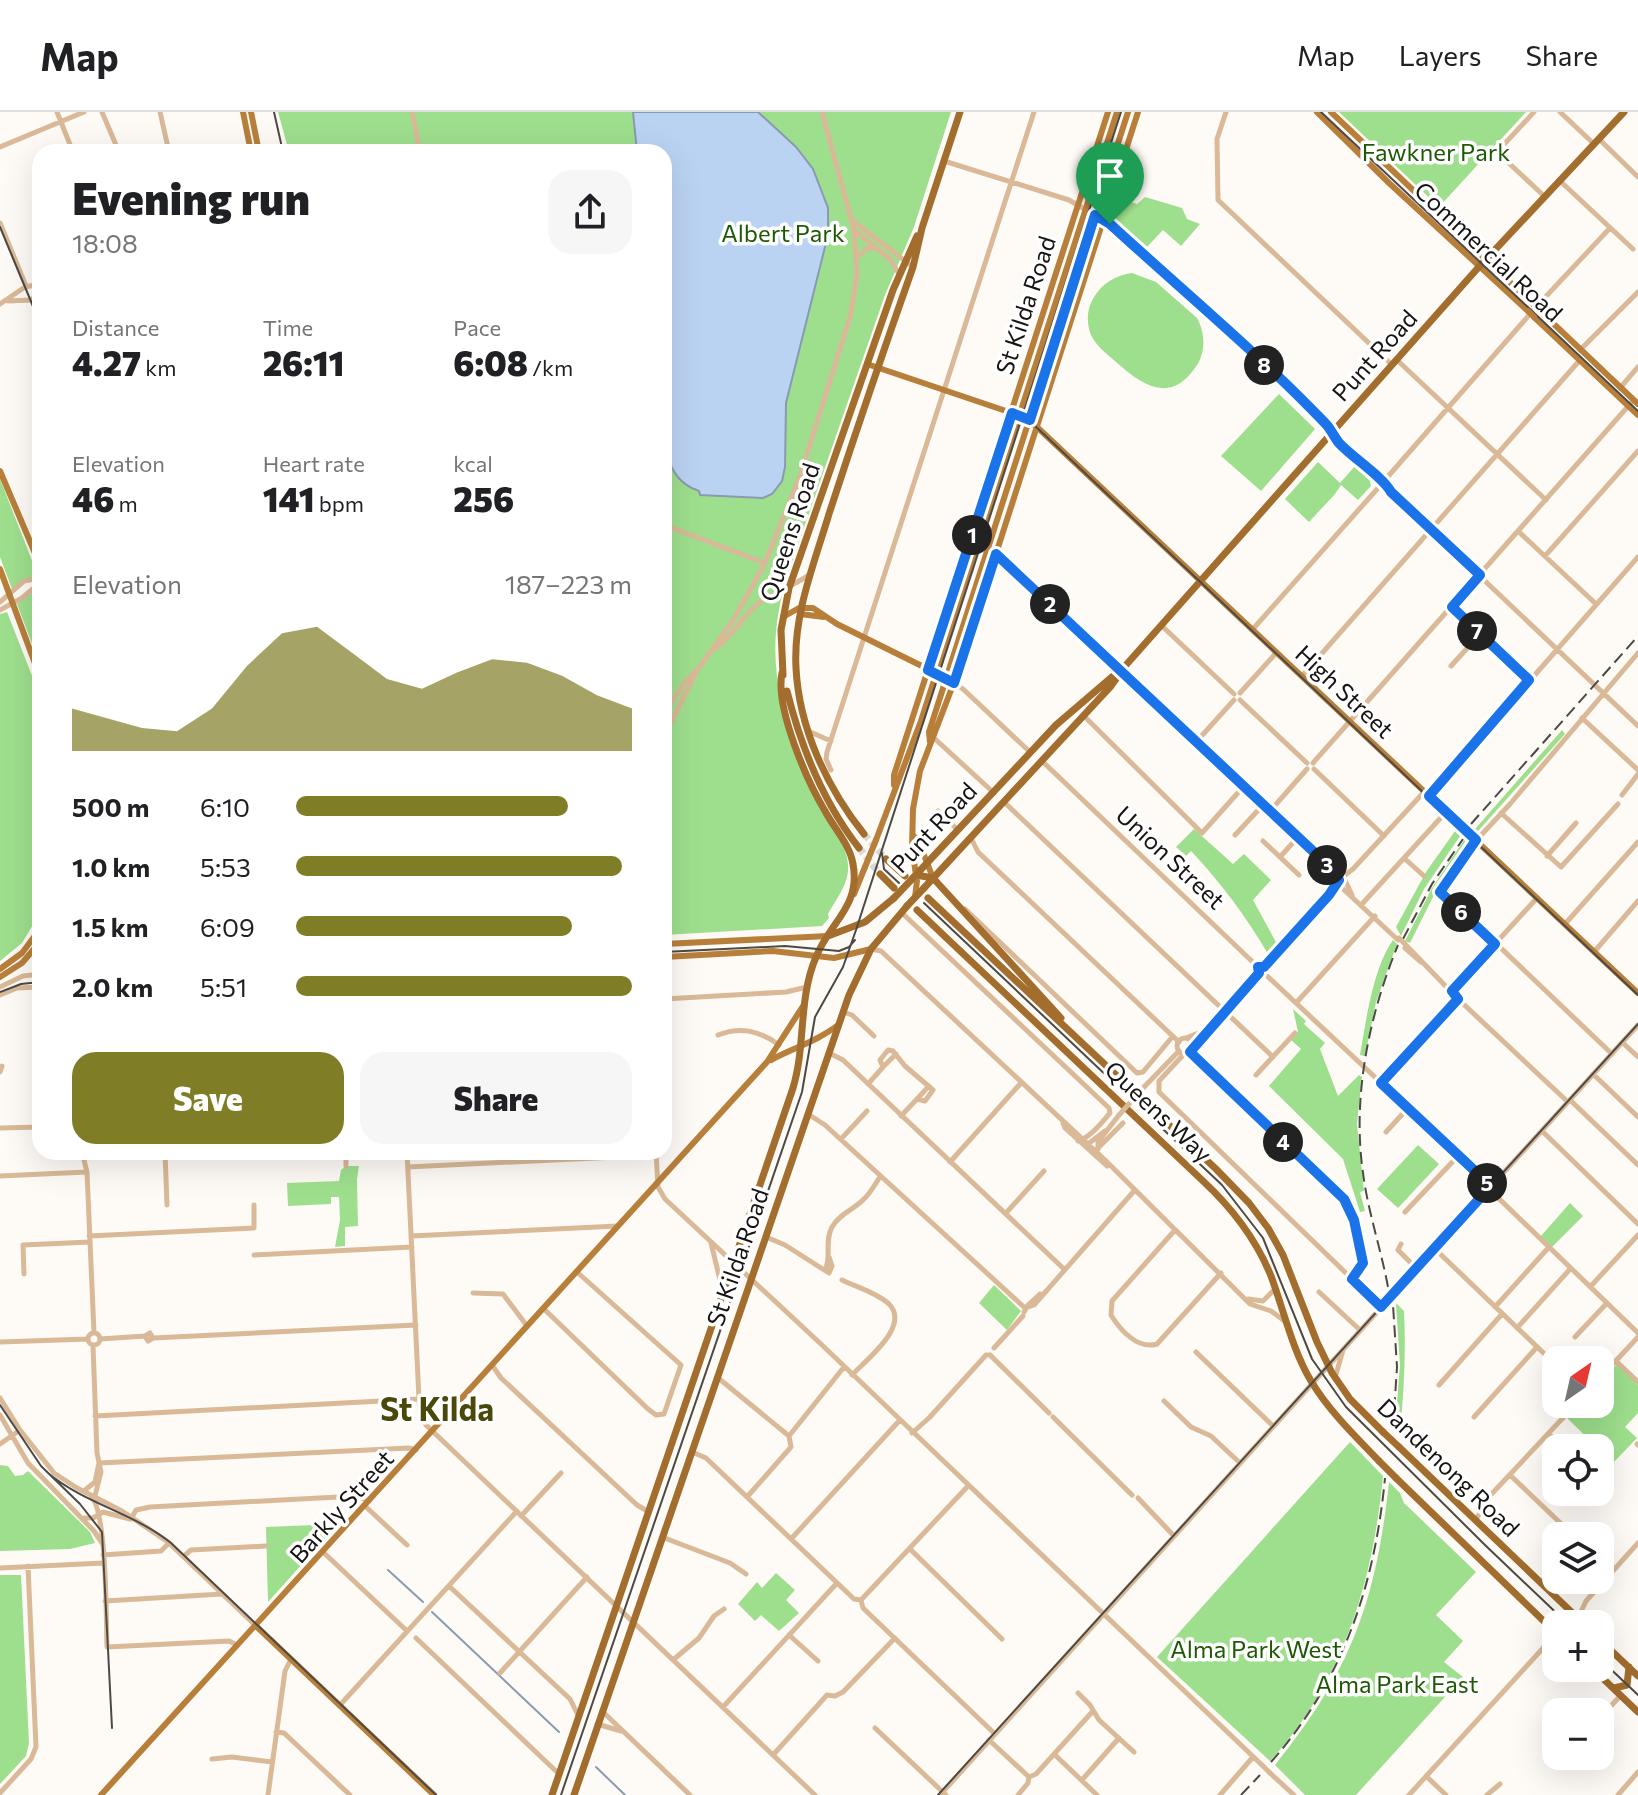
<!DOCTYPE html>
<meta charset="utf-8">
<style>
body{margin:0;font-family:Commissioner,sans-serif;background:#f6f6f6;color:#202124;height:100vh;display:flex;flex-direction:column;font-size:30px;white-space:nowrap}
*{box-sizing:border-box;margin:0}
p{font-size:26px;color:#757577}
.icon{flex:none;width:44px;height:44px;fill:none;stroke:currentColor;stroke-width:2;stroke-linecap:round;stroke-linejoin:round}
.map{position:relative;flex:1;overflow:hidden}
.side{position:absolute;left:32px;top:32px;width:640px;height:1016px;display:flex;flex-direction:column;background:#fff;border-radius:24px;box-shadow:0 8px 32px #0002}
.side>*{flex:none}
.needle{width:52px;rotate:34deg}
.fabs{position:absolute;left:1542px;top:1234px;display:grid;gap:16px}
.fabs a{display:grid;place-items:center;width:72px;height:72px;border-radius:16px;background:#fff;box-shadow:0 8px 32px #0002;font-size:40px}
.pin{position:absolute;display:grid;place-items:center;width:68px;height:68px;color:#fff;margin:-82px -34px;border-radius:50% 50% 50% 0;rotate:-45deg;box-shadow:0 0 8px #0007}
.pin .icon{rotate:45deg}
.km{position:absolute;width:40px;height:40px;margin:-20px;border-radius:50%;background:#222;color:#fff;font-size:22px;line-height:40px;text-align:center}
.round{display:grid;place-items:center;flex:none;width:84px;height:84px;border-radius:24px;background:#f6f6f6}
.overview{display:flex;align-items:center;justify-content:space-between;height:136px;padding:0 40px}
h1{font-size:44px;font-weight:800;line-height:60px}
.figures{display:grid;grid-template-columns:repeat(3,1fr);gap:12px;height:136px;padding:8px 40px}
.figures div{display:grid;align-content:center}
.figures b{font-size:34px;font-weight:800}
.figures small{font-size:22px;font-weight:400}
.figures p{font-size:22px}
.chart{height:224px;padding:16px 40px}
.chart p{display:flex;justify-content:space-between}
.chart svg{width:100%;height:144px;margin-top:8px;fill:#7f7e26;opacity:.7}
.action{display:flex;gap:16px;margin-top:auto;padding:16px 40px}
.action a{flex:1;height:92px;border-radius:24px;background:#7f7e26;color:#fff;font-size:32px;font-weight:800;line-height:92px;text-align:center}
.action a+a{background:#f6f6f6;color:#202124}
ul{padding:0 40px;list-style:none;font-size:26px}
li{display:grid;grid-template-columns:128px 96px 1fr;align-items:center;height:60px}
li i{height:20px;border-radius:10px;background:#7f7e26}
header{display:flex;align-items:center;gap:48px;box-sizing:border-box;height:112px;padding:0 40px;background:#fff;border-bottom:2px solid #e0e0e0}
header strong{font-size:38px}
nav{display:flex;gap:44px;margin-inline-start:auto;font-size:28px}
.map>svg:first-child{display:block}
.green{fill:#9edf8d}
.water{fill:#bbd3f3;stroke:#8a9ab0;stroke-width:2}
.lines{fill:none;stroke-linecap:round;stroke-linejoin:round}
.stream{stroke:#8a9ab0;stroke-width:2}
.highway-tunnel{stroke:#dbd8d4;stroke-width:7;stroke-dasharray:7 3.5;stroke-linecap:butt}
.minor{stroke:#d9b997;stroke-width:5}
.major{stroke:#b87f3b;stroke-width:6}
.highway{stroke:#a26d2d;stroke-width:7}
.tram{stroke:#4c4a47;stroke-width:2}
.rail{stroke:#4c4a47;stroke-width:2;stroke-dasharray:12 6;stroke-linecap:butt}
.minor-bridge{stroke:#d9b997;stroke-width:5}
.major-bridge{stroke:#b87f3b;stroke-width:6}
.highway-bridge{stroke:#a26d2d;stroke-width:7}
.route-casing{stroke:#fff;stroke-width:16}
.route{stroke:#1a73e8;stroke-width:10}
.labels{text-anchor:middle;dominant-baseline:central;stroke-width:7;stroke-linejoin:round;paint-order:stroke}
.park-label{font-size:24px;fill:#1d5903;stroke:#fff}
.street-label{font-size:24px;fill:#161412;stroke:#fff}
.district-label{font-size:32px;font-weight:bold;fill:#4a490a;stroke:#fff}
</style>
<header>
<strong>Map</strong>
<nav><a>Map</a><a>Layers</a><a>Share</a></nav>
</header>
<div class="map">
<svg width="1638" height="1683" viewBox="0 0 1638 1683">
<rect width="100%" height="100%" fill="#fefbf6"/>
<path class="green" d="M278,0h673l-37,115 -29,68 -96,276c-22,67 -16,116 8,180 6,15 11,32 18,46 10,22 35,47 33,72 0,16 -13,32 -20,45l1,4 -7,8 -158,9v-783h-375z
M1339,0h187l-87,95z
M1145,85l37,11 5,11 13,5 -19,22 -18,-16 -16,17 -32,-28 6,-20 16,5z
M1132,161l24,9 41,36c8,14 9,33 0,47 -26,40 -54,21 -81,-3 -9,-8 -20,-16 -25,-27 -12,-30 12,-59 41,-62z
M1279,282l36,35 -54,62 -40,-35z
M1318,350l22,21 15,-17 15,15 1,5 -13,14 -17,-15 -6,9 -26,28 -24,-23z
M0,367l37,94 -1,4 -24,12 -12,-32z
M40,472v81l-23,-61z
M7,500l33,84v217l-18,30 -22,18v-347z
M1562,618l3,4 -87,97 -3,-2z
M1194,717l39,35 11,-10 27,26 -18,20 24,44 -9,10c-22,-38 -47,-71 -77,-103l-5,5 -10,-9z
M1455,719l5,5 -36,53 -23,47 -5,-9 30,-55z
M1464,728l5,4 -32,45 -27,54 -5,-2 27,-53z
M1393,828l4,4 -21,58 -11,54 -5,-1c6,-34 13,-87 33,-115z
M1293,897l13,12 -2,3 21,19 -5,6 18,47 21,-21 3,2 -5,47 7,67 -4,1 5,19 -5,1 -17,-53 -74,-73 32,-37 -10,-9 7,-8z
M1418,1033l21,19 -41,44 -21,-19z
M346,1054h13l-2,13 1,47 -13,1v19l-10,1 5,-27 -1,-23h-8v7l-43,2 -1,-23 52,-2 2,-11z
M1570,1091l13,13 -32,32 -11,-11z
M994,1173l27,26 -14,19 -28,-27z
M1396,1191l8,8c2,41 0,81 -4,122l-5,-4 5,-64z
M1617,1252l21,21v28l-13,14 12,11 -24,25 -46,-45 13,-14h20v-22z
M1350,1330l33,34c-10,105 -40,206 -113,285l-113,-104z
M0,1353l8,1 7,10 8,-1 5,-4 62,61 5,11 -25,6 -70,2z
M1389,1370l11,11 4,10 72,69 -40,43 27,26 -19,21 19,15 -107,118h-51l-30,-30c76,-94 101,-164 114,-283z
M338,1412l-70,78 -2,-75z
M776,1461l19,17 -9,10 13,13 -20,18 -18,-16 -6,6 -17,-17 19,-22 5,6z
M0,1463h21l8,168 -3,13 -26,28z"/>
<path class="water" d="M633,0h125l38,35 17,22 15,39v27l-42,168 -1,64 -3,14 -10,13 -9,4 -63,-3 -1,-4c-22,-7 -29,-24 -35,-44v-295h-27z"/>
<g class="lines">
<path class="stream" d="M388,1458l35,32
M432,1500l127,120
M596,1655l29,28"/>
<path class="highway-tunnel" d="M864,722l22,25
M859,736l21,26"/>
<path class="minor" d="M57,0l16,40
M102,0l17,40
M160,0l9,40
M412,0l8,40
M1226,0l-9,27 1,61 174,165
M1534,0l-37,40 47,44
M1560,0l34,32
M1599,27l39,38
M0,35l84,-35
M944,49l125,39 41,24 215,199 12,18 41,42
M1559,68l74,69
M853,109l60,46
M0,111l26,63
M855,119l35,28 9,15
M857,145l9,-8 9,-2
M32,188l8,19
M8,189l23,-1 9,-7
M0,192l25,-17 15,-3
M1580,238l58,-58
M1397,248l149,140
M1620,276l18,-21
M1384,369l153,-175 73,-78
M1382,375l9,5 247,234
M664,413l101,38
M1519,420l77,72
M996,442l347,322 9,19
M1545,444l93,-105
M0,490l24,-21 16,-3
M1452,495l77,73
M0,498l22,-12 18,-15
M1162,514l72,68
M1253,517l125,-141 1,-6
M716,536c18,-13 27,-33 44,-46 16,-12 35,-16 50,-28
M1451,554l29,-32
M1302,564l278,-316
M947,567l16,10 67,63
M1240,581l37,-41
M1240,588l67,63
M664,602l20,-31 14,-14 36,-50 31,-56 35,-87 50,-159 7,-43 -3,-44 -32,-118
M1083,603l119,118 42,-47
M1582,606l56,52
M808,619l23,10
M664,624l32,-63
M934,626l60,55
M1197,629l37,-41
M1042,649l216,206
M1313,651l318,-360
M1314,657l70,67
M831,658l-5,-11 1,-7 207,-640
M1622,683l16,-21
M1429,684l209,-239
M1004,690l269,255
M938,699l20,19
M1270,699l37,-42
M1501,701l60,54 57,-63
M1235,723l28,-30
M971,726l7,14 201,190
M1263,729l36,34
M1547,744l29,-33
M1280,745l18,-20
M1404,746l20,18
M1338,768l3,7 57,53
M1362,792l84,-92
M965,797l172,164 6,-1 30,-36
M902,801l207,195 1,5c-8,9 -20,25 -32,28
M1565,812l73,-82
M1404,831l54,56 110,103
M1405,836l16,14
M871,837l10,2 224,209 145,144 21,7 15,11
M1594,840l44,-51
M1264,855l65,-72 11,-16 13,-10 71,-77
M1264,861v-6h-6l1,6h5l227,213
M0,875l23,-11 17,-2
M1452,879l85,-93
M0,883l17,-7 23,-1
M664,887l122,-7 21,-5
M1296,891l79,-87
M843,900l9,3 22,21
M718,923c23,-9 42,-4 61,10
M1186,926l20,-8
M1177 934a8 8 0 1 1 16 0a8 8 0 1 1-16 0Z
M1623,931l15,14
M1193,937l66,-76
M1190,940l154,147c11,3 12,12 10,21
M829,941l14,7 221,209
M1184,942l-25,27v11l222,215
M1612,942l-172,-164 32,-45 38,-41 128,-151
M883,955l13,-13
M0,960l2,-6
M1593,962l45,43
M1256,963l39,-42
M1381,971l77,-84
M868,972l15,-17 -3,-7 8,-10 5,1 12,15 28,24 -8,11 -8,-2 -16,17
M1145,974l34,-35
M917,987l12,-13
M1570,988l68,65
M808,1002l17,11 200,183
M1063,1011l2,5 42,38
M0,1016l40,-1
M1542,1019l96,93
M1386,1020l22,-24
M841,1027l26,-28
M1088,1032l17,-13
M1098,1037v-7l21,-27
M1096,1038l27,-27
M82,1040l4,5 4,-5
M165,1040l2,53
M346,1040v14
M407,1040l12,247 1,15 6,11 389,370
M656,1040l2,35 7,12 157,146 441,421
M83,1044l4,16 7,161
M89,1044l12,-4
M950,1050l71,-79
M408,1055l229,-11 13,-4
M0,1064l87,-4
M1489,1077l149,144
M1345,1088l9,20 9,43 -11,16
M1405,1100l53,-56
M1006,1101l38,-42
M1175,1118l-63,71 -1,14c9,15 27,35 46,29l64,-71
M89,1124l165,-8v-23
M411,1124l207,-10
M766,1125l19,8 44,28 3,-7 -3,-9
M711,1131l9,37 5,11
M1401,1132l-3,6 18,18
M1434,1136l122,117
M254,1143l158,-8
M825,1158c7,-13 -1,-28 7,-43 8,-14 22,-17 33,-29 6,-6 10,-14 15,-21
M24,1162l-1,-29 67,-3
M842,1168c14,7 33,12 46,23 24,22 -21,56 -36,72
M1590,1175l48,-52
M1319,1180l41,38
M473,1181l30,1 24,32
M1394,1181l244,-268
M1248,1187l15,2 12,-12
M1495,1195l54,-60
M1025,1196l9,-3 100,-114
M544,1197l104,100 8,6 8,-1 17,-49 -104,-93
M1024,1200l4,-7 12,-11
M1517,1216l54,-60
M88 1227a6 6 0 1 1 12 0a6 6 0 1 1-12 0Z
M1575,1225l32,-34
M153,1226l263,-13
M100,1227l45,-3 5,-3 3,5 -5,3 -3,-5
M0,1230l88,-3
M93,1233l4,108 4,19 -6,24
M994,1236l29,-32
M1196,1240l77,74
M990,1243l59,58
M1616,1249l22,21
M492,1253l9,13 136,127 12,7
M717,1265l72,59
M1335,1266l8,-28
M1600,1266l38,-41
M1439,1273l63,-71
M0,1286l20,32 34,43 23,15 45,23 46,31 88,84
M1164,1289l27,26 20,9 29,27
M0,1303l28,48 66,68 8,12
M95,1304l324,-17
M1053,1305l79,78
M1474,1305l63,-70
M912,1321l17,-15 57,-63h4
M1548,1322l21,14
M789,1324l55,-69
M0,1332l20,-14
M1637,1332l1,1
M692,1340l14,6 148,141 7,1 2,8 132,126
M99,1351l310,-15 7,2
M1510,1363l64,61
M1600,1366l3,4
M85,1378l10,-8 4,-19
M91,1384c16,15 15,123 16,151l122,-6 8,4
M747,1385l44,-50 -2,-11
M1138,1386l36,38
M365,1394l42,39
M521,1404l40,-43
M84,1406h9l10,-6 27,7
M131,1407l5,-9 14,-3 206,-11 13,5
M1476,1408l10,-20 90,-96
M662,1425l68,26 16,11
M791,1427l108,-118
M910,1437l92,90
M323,1440l83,78
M103,1443l58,-4 8,-8
M184,1444l7,-6 75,-4
M0,1456l103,-5
M449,1474l121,113 8,16
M861,1488l107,-114
M105,1489l117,-7
M1578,1506l8,-17 52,-58
M789,1523l29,26
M416,1526l143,136
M1544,1534l6,-18
M673,1548l26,-22 15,-22 10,-7
M500,1561l87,-96
M1078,1581l12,12 9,15 35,32
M340,1593l177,-194
M723,1595l114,-124
M602,1599l88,84
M1600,1606l21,-23
M597,1612l24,7
M875,1616l71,67
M276,1620l8,1 66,62
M989,1628l40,37
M1054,1642l43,41
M773,1643l54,-60 8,1 8,-4 52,-54
M212,1647l20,-2 40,5
M1270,1661l24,22
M1426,1664l20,19
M1029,1665l7,-3 57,-63
M1082,1668l37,-42
M0,1681l31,-34 5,-12 -8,-181
M268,1683l17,-124 6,-12
M940,1683l447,-494
M1018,1683l10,-12 1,-6
M1220,1683l33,-38
M1409,1683l135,-148 12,-7
M1487,1683l13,-11
M1618,1683l20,-23"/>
<path class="major" d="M243,0l8,40
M251,0l8,40
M1317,0l72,71 139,128
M1331,0l307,292
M1534,205l104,98
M867,252l145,49 25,14 426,401
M0,359l40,94
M0,457l40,108
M800,502l24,3
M783,505l16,-9h14l24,16 103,51
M930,630l-1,-10 199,-620
M894,673v-10l214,-663
M913,723l7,10 13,33
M1470,723l168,158
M876,728l45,-119 196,-609
M916,763l-4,-27 1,-39 7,-38 38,-99 180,-560
M854,782l11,-27
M664,832l164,-8
M664,845l109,-6 61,7 37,-9
M0,857l22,-16 18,-24
M0,865l22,-14 18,-21
M771,948c22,-12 47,-19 67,-35
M256,1514l178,169
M101,1683l666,-733 36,-56"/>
<path class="highway" d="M783,563l-2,-45 8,-42 104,-298 24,-54
M787,579c14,56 36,111 72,157
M864,722c-37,-46 -65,-106 -68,-166 -3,-53 18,-104 33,-154 27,-83 55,-165 84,-247l9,-39 38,-116
M886,747l19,17
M880,762l14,14
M916,763l17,3 128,140
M913,766l143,-153 70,-60
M924,776l187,-202 15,-21 351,-396 147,-157
M928,786l288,271 33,34 19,25 15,27 34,87 15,31 18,26 33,33
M917,798l286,271c29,27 53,58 68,95 13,35 21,73 40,105 18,30 44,55 68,80
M828,824l37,-14 29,-24
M1399,1335l185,177
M1396,1366l160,155
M1600,1528l38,36
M1592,1556l46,44
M1614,1576l13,-3 2,-18
M552,1683l241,-707c13,-43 5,-89 23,-131 14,-35 45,-51 37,-93 -3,-19 -19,-36 -28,-53 -18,-30 -50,-103 -43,-138
M574,1683l275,-800 22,-46 36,-43"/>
<path class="tram" d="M274,0l9,40
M1321,0l317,299
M0,115l40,96
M1027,293l1,10 6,10 604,570
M882,741l2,16 15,14
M924,791l298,282 41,53 49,121 34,48 139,138 83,79
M664,840l121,-6 54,5 10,-4 6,-7
M0,880l21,-8 19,-2
M0,1293l41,61 39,38 22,28 10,196
M48,1361c37,31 86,40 123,70l265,252
M1600,1547l38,36
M561,1683l241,-703 13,-75 28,-50 13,-37 265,-818
M938,1683l700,-771"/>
<path class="rail" d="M1471,712l167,-188
M1403,827l29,-55 31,-45
M1388,1175c-7,-38 -20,-75 -25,-114 -11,-76 6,-158 35,-228
M1393,1315l4,-60 -4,-62
M1271,1650c72,-81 104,-178 114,-284
M1241,1683l19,-20"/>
<path class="minor-bridge" d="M1399,826l5,5
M1119,1003l26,-29
M1387,1189l7,-8
M1263,1654l7,7"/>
<path class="major-bridge" d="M1528,199l6,6
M1463,716l7,7
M865,755l11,-27
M915,785l2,-16"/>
<path class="highway-bridge" d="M894,786l19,-20
M907,794l17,-18
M1383,1320l16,15
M1379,1349l17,17"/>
</g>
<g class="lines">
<g class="route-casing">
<path id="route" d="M1095,103l15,9c72,66 148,129 215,199 6,6 9,14 14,20 15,16 43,33 52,49l89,83 -28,32 77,73 -100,116 47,44 -36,52 55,52 -43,47 6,8 -77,84 110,103 -110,121 -29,-28 11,-16 -9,-43 -10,-21 -154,-147 69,-79 -1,-6h6l65,-72 10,-15 -7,-11 -336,-315 -42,129 -26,-13 84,-257 18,7z"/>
</g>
<use href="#route" class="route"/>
</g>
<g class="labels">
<g class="park-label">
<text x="1436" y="39">Fawkner Park</text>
<text x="783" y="120">Albert Park</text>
<text x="1256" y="1536">Alma Park West</text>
<text x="1397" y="1571">Alma Park East</text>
</g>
<g class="street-label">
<text transform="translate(1489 139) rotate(43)">Commercial Road</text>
<text transform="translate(1025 193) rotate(-72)">St Kilda Road</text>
<text transform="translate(1374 243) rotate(-48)">Punt Road</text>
<text transform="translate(789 420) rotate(-72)">Queens Road</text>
<text transform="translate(1345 579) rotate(43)">High Street</text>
<text transform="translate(933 715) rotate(-47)">Punt Road</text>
<text transform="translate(1171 745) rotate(43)">Union Street</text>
<text transform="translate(1159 999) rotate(43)">Queens Way</text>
<text transform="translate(737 1145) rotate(-71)">St Kilda Road</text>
<text transform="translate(1449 1355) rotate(44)">Dandenong Road</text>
<text transform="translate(341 1394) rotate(-48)">Barkly Street</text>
</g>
<g class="district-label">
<text x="437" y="1296">St Kilda</text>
</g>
</g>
</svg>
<div class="fabs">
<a><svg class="needle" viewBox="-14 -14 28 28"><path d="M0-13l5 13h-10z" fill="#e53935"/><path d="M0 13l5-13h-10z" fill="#757577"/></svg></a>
<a><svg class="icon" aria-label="locate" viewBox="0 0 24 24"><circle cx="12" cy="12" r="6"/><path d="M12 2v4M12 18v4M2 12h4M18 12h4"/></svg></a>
<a><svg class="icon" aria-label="layers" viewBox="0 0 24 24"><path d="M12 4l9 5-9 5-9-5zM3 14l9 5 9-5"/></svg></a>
<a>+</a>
<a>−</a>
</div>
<div class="pin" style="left:1110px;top:112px;background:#1e9e55"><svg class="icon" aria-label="arrive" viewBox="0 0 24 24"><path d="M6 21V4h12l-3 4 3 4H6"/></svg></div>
<b class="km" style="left:972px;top:423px">1</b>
<b class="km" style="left:1050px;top:492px">2</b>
<b class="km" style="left:1327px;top:753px">3</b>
<b class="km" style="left:1283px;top:1030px">4</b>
<b class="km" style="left:1487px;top:1071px">5</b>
<b class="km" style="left:1461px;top:800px">6</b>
<b class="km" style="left:1477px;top:519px">7</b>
<b class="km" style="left:1264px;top:253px">8</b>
<section class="side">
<div class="overview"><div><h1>Evening run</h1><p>18:08</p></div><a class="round"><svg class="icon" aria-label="share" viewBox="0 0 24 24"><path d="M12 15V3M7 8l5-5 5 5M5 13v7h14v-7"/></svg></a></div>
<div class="figures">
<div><p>Distance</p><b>4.27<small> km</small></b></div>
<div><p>Time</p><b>26:11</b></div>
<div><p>Pace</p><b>6:08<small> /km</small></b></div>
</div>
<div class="figures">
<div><p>Elevation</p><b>46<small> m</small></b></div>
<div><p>Heart rate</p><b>141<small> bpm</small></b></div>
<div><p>kcal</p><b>256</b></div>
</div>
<div class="chart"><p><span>Elevation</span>187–223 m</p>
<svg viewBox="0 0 160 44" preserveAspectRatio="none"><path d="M0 44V31L10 34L20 37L30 38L40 31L50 18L60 8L70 6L80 14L90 22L100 25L110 20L120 16L130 17L140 21L150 27L160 31V44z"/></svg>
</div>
<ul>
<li><b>500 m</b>6:10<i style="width:81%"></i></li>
<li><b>1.0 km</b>5:53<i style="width:97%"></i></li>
<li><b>1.5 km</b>6:09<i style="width:82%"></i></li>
<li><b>2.0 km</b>5:51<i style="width:100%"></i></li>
</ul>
<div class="action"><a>Save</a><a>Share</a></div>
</section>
</div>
